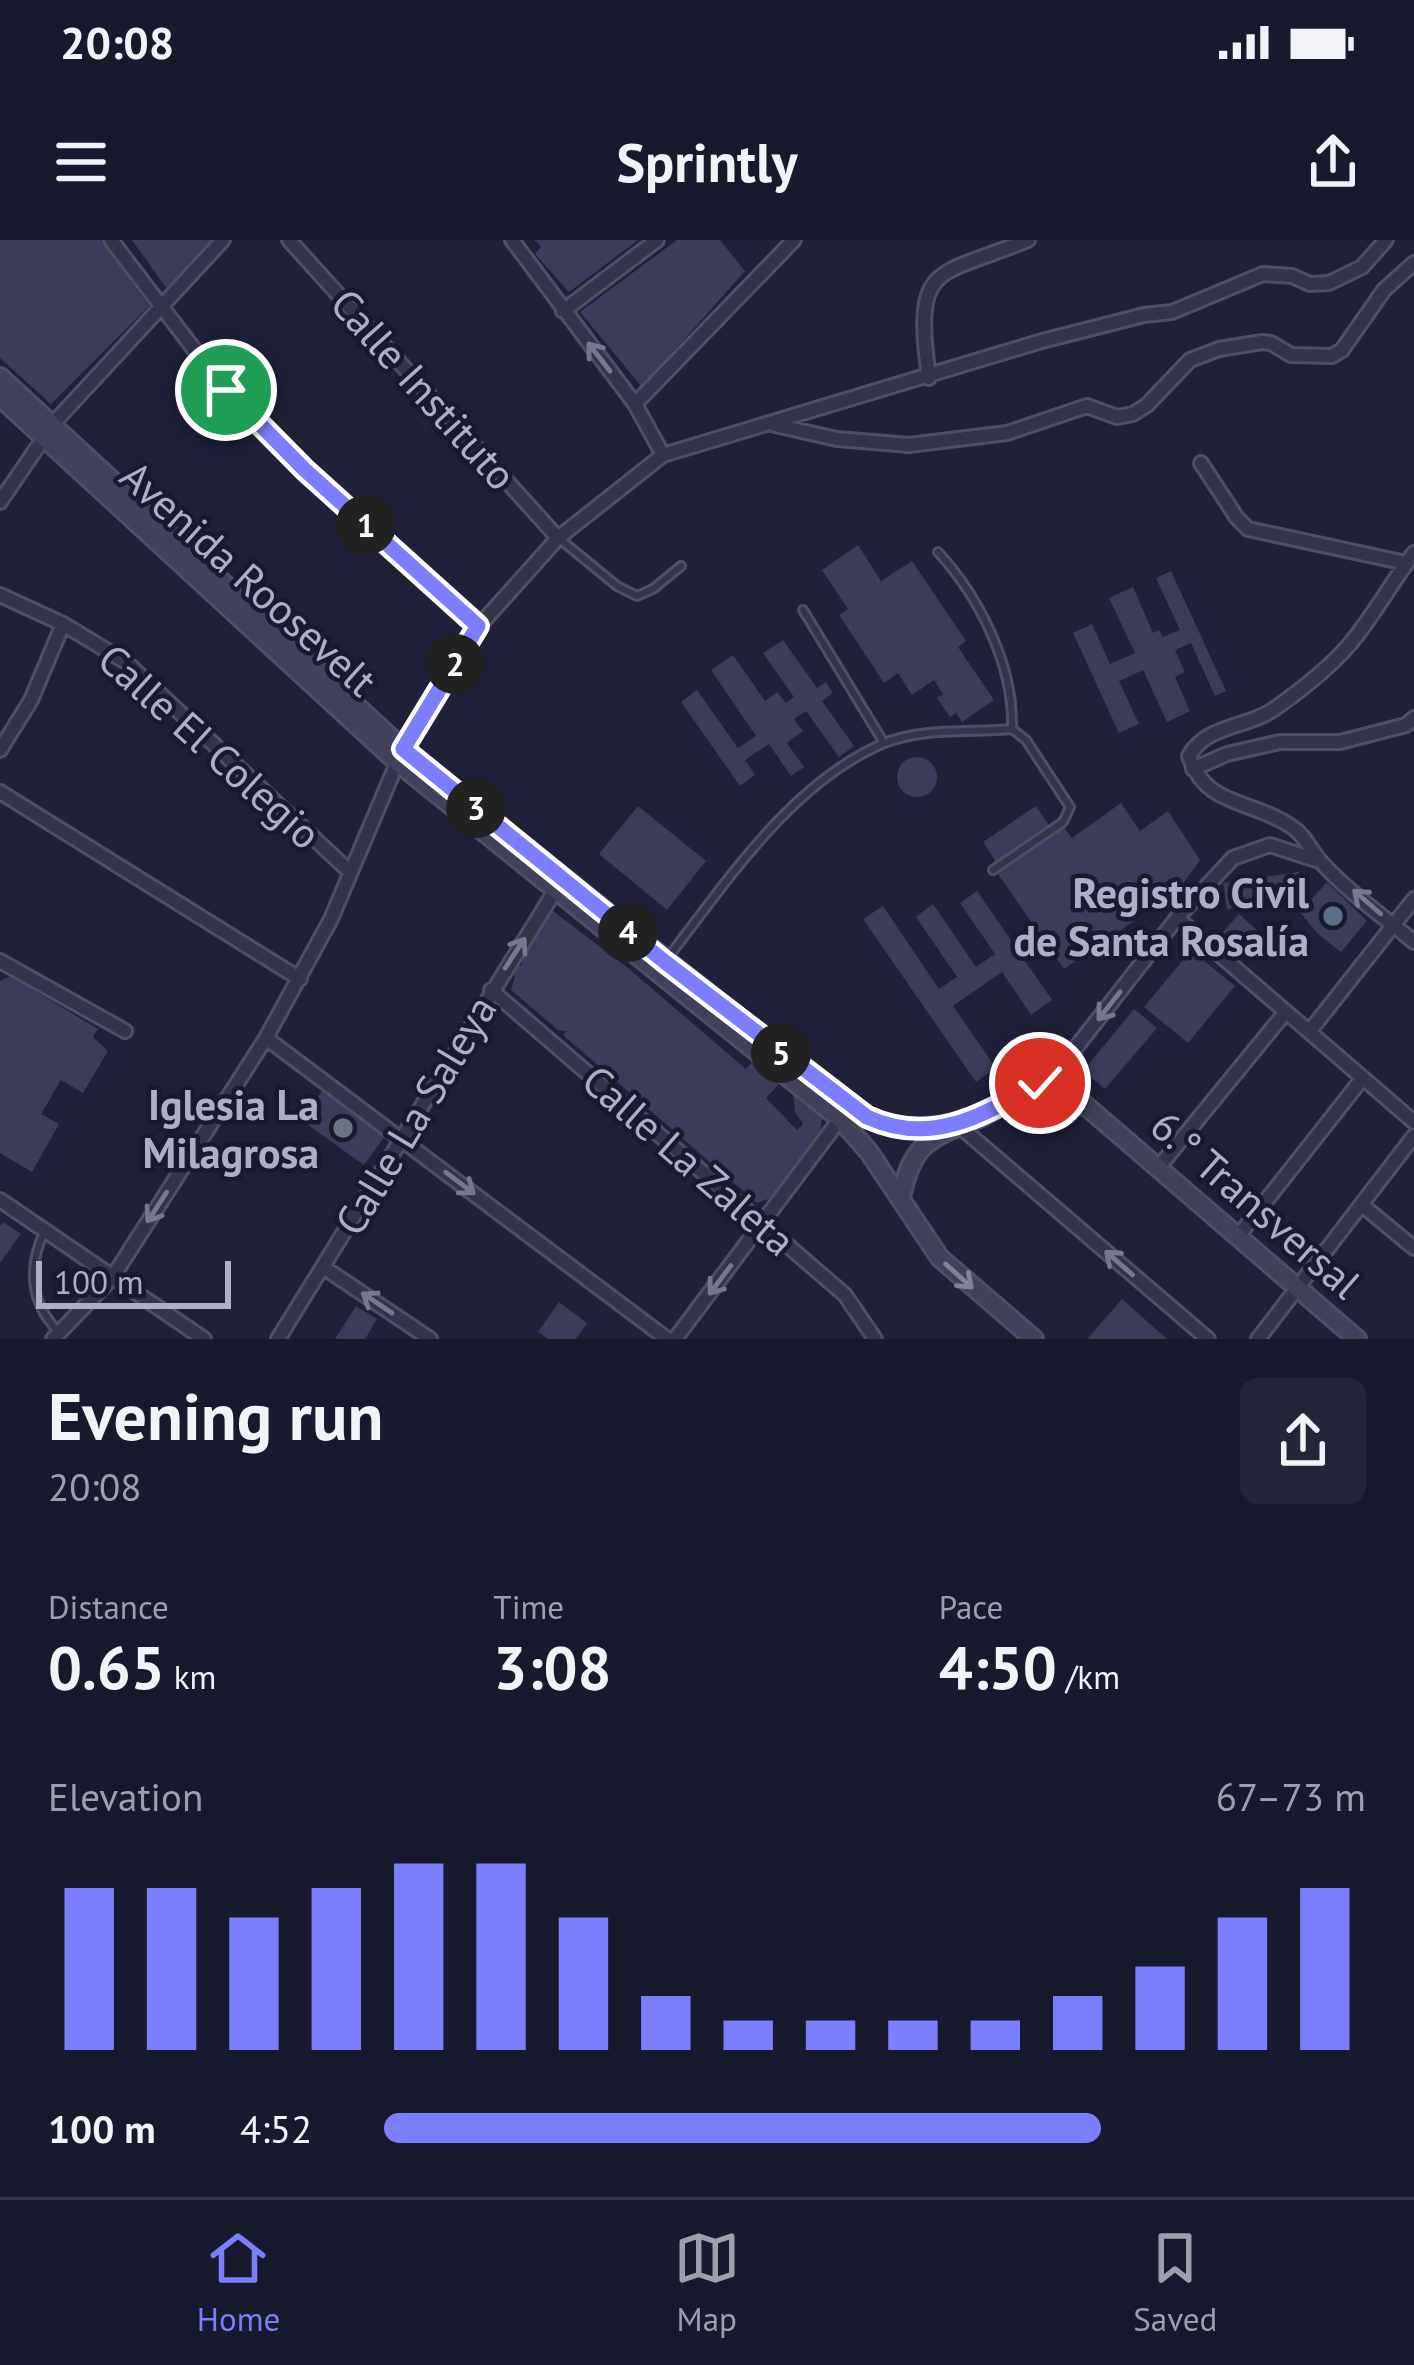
<!DOCTYPE html>
<meta charset="utf-8">
<style>
body{margin:0;font-family:"PT Sans",sans-serif;background:#242638;color:#f1f3f6;height:100vh;display:flex;flex-direction:column;font-size:45px;white-space:nowrap}
*{box-sizing:border-box;margin:0}
p{font-size:39px;color:#9ea0a9}
.icon{flex:none;width:66px;height:66px;fill:none;stroke:currentColor;stroke-width:2;stroke-linecap:round;stroke-linejoin:round}
.map{position:relative;height:1099px;overflow:hidden}
.drawer{display:flex;flex-direction:column;background:#17192c;flex:1}
.drawer>*{flex:none}
.scale{position:absolute;left:36px;bottom:30px;width:195px;box-sizing:border-box;padding-left:12px;border:6px solid #aeaec7;border-top:0;font-size:33px;line-height:42px;white-space:nowrap;color:#aeaec7;-webkit-text-stroke:9px #191a30;paint-order:stroke}
.pin{position:absolute;display:grid;place-items:center;width:102px;height:102px;color:#fff;margin:-51px;border:6px solid #fff;border-radius:50%;box-shadow:0 3px 12px #0007}
.km{position:absolute;width:60px;height:60px;margin:-30px;border-radius:50%;background:#222;color:#fff;font-size:33px;line-height:60px;text-align:center}
.round{display:grid;place-items:center;flex:none;width:126px;height:126px;border-radius:18px;background:#242638}
.overview{display:flex;align-items:center;justify-content:space-between;height:204px;padding:0 48px}
h1{font-size:66px;font-weight:700;line-height:90px}
.metrics{display:grid;grid-template-columns:repeat(3,1fr);gap:18px;height:204px;padding:12px 48px}
.metrics div{display:grid;align-content:center}
.metrics b{font-size:60px;font-weight:700}
.metrics small{font-size:33px;font-weight:400}
.metrics p{font-size:33px}
.chart{height:336px;padding:24px 48px}
.chart p{display:flex;justify-content:space-between}
.chart svg{width:100%;height:216px;margin-top:12px;stroke:#7b7eff;stroke-width:6}
ul{padding:0 48px;list-style:none;font-size:39px}
li{display:grid;grid-template-columns:192px 144px 1fr;align-items:center;height:90px}
li i{height:30px;border-radius:15px;background:#7b7eff}
.status{display:flex;justify-content:space-between;align-items:center;height:84px;padding:0 60px;background:#17192c;direction:ltr}
.status svg{height:33px;fill:currentColor}
header{display:flex;justify-content:space-between;align-items:center;height:156px;padding:0 48px;background:#17192c;font-size:54px;font-weight:700}
.tabs{display:flex;justify-content:space-around;align-items:center;height:168px;border-top:3px solid #363848;background:#17192c;font-size:33px;color:#9ea0a9}
.tabs a{display:grid;justify-items:center;gap:6px}
.tabs .on{color:#7b7eff}
.map>svg:first-child{display:block}
.building{fill:#3b3c5b}
.lines{fill:none;stroke-linecap:round;stroke-linejoin:round}
.lane-casing{stroke:#4e4f66;stroke-width:12}
.street-casing{stroke:#4e4f66;stroke-width:18}
.secondary-casing{stroke:#4e4f66;stroke-width:22}
.lane{stroke:#33344b;stroke-width:6}
.street{stroke:#33344b;stroke-width:12}
.secondary{stroke:#41415e;stroke-width:16}
.oneway{stroke:#77778f}
.oneway2{stroke:#82829d}
.route-casing{stroke:#fff;stroke-width:24}
.route{stroke:#7b7eff;stroke-width:15}
.service-dot{fill:#5c6f8a;stroke:#191a30;stroke-width:4.5}
.worship-dot{fill:#6b7280;stroke:#191a30;stroke-width:4.5}
.labels{text-anchor:middle;dominant-baseline:central;stroke-width:9;stroke-linejoin:round;paint-order:stroke}
.street-label{font-size:42px;fill:#aeaec7;stroke:#191a30}
.poi-label{font-size:42px;font-weight:bold;fill:#aeaec7;stroke:#191a30;text-anchor:end}
</style>
<div class="status"><b>20:08</b><svg viewBox="0 0 49 12"><path d="M0 12V9h3v3zM5 12V6h3v6zM10 12V3h3v9zM15 12V0h3v12zM26 1h20v11H26zM47 4h2v5h-2z"/></svg></div>
<header><svg class="icon" aria-label="menu" viewBox="0 0 24 24"><path d="M4 6h16M4 12h16M4 18h16"/></svg>Sprintly<svg class="icon" aria-label="share" viewBox="0 0 24 24"><path d="M12 15V3M7 8l5-5 5 5M5 13v7h14v-7"/></svg></header>
<div class="map">
<svg width="1414" height="1099" viewBox="0 0 1414 1099">
<rect width="100%" height="100%" fill="#1f213b"/>
<path class="building" d="M0,0h101l48,66 -98,98 -51,-46z
M132,0h84l-49,49z
M535,0h103l-69,52 -34,-38 6,-7z
M677,0h43l25,31 -103,116 -62,-75z
M858,305l23,36 31,-20 54,80 -8,6 36,53 -32,22 -6,-9 -6,4 -13,-19 6,-4 -9,-14 -22,15 -14,-22 -14,10 -45,-68 9,-6 -26,-39z
M1171,331l55,120 -11,5 -24,-53 -16,7 10,22 -10,5 15,34 -23,11 -24,-52 -24,11 20,43 -20,9 -46,-100 19,-9 18,40 25,-11 -26,-55 24,-11 20,46 6,-3 4,7 17,-7 -24,-52z
M783,400l34,48 9,-6 7,11 -11,8 32,45 -15,11 -33,-46 -12,8 9,12 -16,12 17,24 -13,9 -22,-32 -24,16 10,15 -15,11 -59,-84 16,-12 41,58 18,-12 -45,-66 22,-15 32,46 12,-9 9,11 8,-6 -31,-44z
M897 537a20 20 0 1 1 40 0a20 20 0 1 1-40 0Z
M1121,563l19,28 28,-20 32,49 -23,32 -8,-12 -27,19 -6,-8 -15,11 13,19 -70,48 -66,-95 66,-47 8,11z
M638,566l68,55 -39,49 -68,-56z
M1036,566l14,21 -53,36 -14,-21z
M1299,632l4,26 -76,11 -4,-26z
M1327,642l40,39 -26,31 -23,-18 -18,-22z
M977,651l75,109 -21,15 -29,-43 -49,34 43,62 -20,14 -113,-163 20,-13 56,83 18,-12 -41,-60 17,-13 43,63 19,-13 -35,-51z
M549,668l79,60 118,101 6,-7 28,21 -14,15 31,32 6,-6 -8,-12 -2,-21 29,24 -1,14 -50,69 -14,5 -194,-168 4,-4 -9,-1 -47,-40 4,-14 -6,-5 8,-9 4,4 2,-4 -7,-6z
M1239,674l30,27 -18,20 -30,-27z
M1191,710l44,36 -47,57 -44,-36z
M10,736l88,53 -5,8 15,14 -25,42 -22,-13 -20,34 18,10 -27,48 -32,-19v-172z
M1134,769l23,19 -52,61 -22,-18z
M322,851l63,45 -21,29 -63,-45z
M3,982l18,12 -21,29v-37z
M1122,1059l45,40h-80z
M559,1062l28,21 -11,16h-28l-10,-7z
M356,1066l21,13 -12,20h-30z"/>
<g class="lines">
<g class="lane-casing">
<path id="lane" d="M561,300l56,46 20,10 16,-7 28,-23
M938,312c42,46 76,114 74,177l14,11 44,67 -7,15 -70,48
M803,370l81,133
M666,720c60,-77 124,-176 216,-216 40,-17 89,-11 130,-15
M44,992c-16,35 -14,70 13,98"/>
</g>
<g class="street-casing">
<path id="street" d="M111,0l114,150 80,80 174,156
M289,0l269,298
M512,0l123,164 28,51
M563,71l94,-71
M929,138c-16,-117 6,-100 99,-138
M635,164l159,-164
M775,185l62,14 72,6 98,-12 80,-27 30,11 16,-3 14,-9 43,-45 29,-11 43,-7 9,1 20,12 41,1 10,-6 42,-60 30,-27
M50,187l173,-187
M1201,223l36,55 11,11 158,34
M0,262l43,-63
M1414,313c-23,30 -41,64 -65,92 -20,23 -48,45 -72,62 -27,21 -71,17 -88,49 16,51 62,43 103,71 14,9 18,23 29,35 27,30 63,55 93,80
M0,355l63,29 63,38 224,210
M0,510l31,-50 32,-76
M1193,529l34,-15 53,-12h60l66,-17 8,-7
M0,552l300,187
M1177,678l237,204
M0,721l125,70
M491,750l354,305 30,44
M1309,792l105,-133
M266,798l401,301
M1049,842l128,-164 56,-60 37,-13 49,16
M958,885l250,214
M1158,928l126,-154
M0,960l204,139
M1362,965l52,43
M1239,995l123,-156
M323,1027l107,72
M53,1099l59,-61 154,-240 65,-119 72,-170 76,-123 79,-88 105,-83 379,-114 102,-26 28,-3 91,-38 29,2 18,8 19,-1 33,-16 24,-27
M278,1099l280,-453
M675,1099l165,-220
M1258,1099l156,-203"/>
</g>
<g class="secondary-casing">
<path id="secondary" d="M0,137l403,372 447,358c41,24 62,22 108,17
M0,157l396,364 444,358 29,33 71,106 94,81
M901,958c10,-51 26,-60 72,-77 23,-10 45,-25 66,-38l10,-1 22,11 286,246"/>
</g>
<use href="#lane" class="lane"/>
<use href="#street" class="street"/>
<use href="#secondary" class="secondary"/>
</g>
<defs><path id="oneway-shaft" d="M-6 0H5M1.5-3L5.5 0L1.5 3" fill="none" stroke-width="1.6" stroke-linecap="round" stroke-linejoin="round" transform="scale(3)"/></defs>
<g class="oneway">
<use href="#oneway-shaft" transform="translate(599 117) rotate(-128)"/>
<use href="#oneway-shaft" transform="translate(1367 662) rotate(-139)"/>
<use href="#oneway-shaft" transform="translate(515 713) rotate(-57)"/>
<use href="#oneway-shaft" transform="translate(1109 766) rotate(128)"/>
<use href="#oneway-shaft" transform="translate(460 943) rotate(37)"/>
<use href="#oneway-shaft" transform="translate(157 967) rotate(123)"/>
<use href="#oneway-shaft" transform="translate(1119 1023) rotate(-139)"/>
<use href="#oneway-shaft" transform="translate(720 1040) rotate(127)"/>
<use href="#oneway-shaft" transform="translate(377 1063) rotate(-146)"/>
</g>
<use class="oneway2" href="#oneway-shaft" transform="translate(959 1036) rotate(42)"/>
<g class="lines">
<g class="route-casing">
<path id="route" d="M226,150l79,80 173,156 -75,123 262,213 202,155c65,30 116,-2 173,-34"/>
</g>
<use href="#route" class="route"/>
</g>
<circle class="service-dot" cx="1333" cy="676" r="12"/>
<circle class="worship-dot" cx="343" cy="888" r="12"/>
<g class="labels">
<g class="street-label">
<text transform="translate(424 149) rotate(48)">Calle Instituto</text>
<text transform="translate(249 338) rotate(42)">Avenida Roosevelt</text>
<text transform="translate(210 506) rotate(42)">Calle El Colegio</text>
<text transform="translate(415 875) rotate(-59)">Calle La Saleya</text>
<text transform="translate(689 920) rotate(41)">Calle La Zaleta</text>
<text transform="translate(1256 964) rotate(41)">6.° Transversal</text>
</g>
<g class="poi-label">
<text x="1309" y="652">Registro Civil<tspan x="1309" dy="48">de Santa Rosalía</tspan></text>
<text x="319" y="864">Iglesia La<tspan x="319" dy="48">Milagrosa</tspan></text>
</g>
</g>
</svg>
<div class="scale">100 m</div>
<div class="pin" style="left:226px;top:150px;background:#1e9e55"><svg class="icon" aria-label="arrive" viewBox="0 0 24 24"><path d="M6 21V4h12l-3 4 3 4H6"/></svg></div>
<div class="pin" style="left:1040px;top:843px;background:#d93025"><svg class="icon" aria-label="check" viewBox="0 0 24 24"><path d="M5 12l5 5 9-10"/></svg></div>
<b class="km" style="left:366px;top:285px">1</b>
<b class="km" style="left:455px;top:424px">2</b>
<b class="km" style="left:476px;top:568px">3</b>
<b class="km" style="left:628px;top:692px">4</b>
<b class="km" style="left:781px;top:813px">5</b>
</div>
<section class="drawer">
<div class="overview"><div><h1>Evening run</h1><p>20:08</p></div><a class="round"><svg class="icon" aria-label="share" viewBox="0 0 24 24"><path d="M12 15V3M7 8l5-5 5 5M5 13v7h14v-7"/></svg></a></div>
<div class="metrics">
<div><p>Distance</p><b>0.65<small> km</small></b></div>
<div><p>Time</p><b>3:08</b></div>
<div><p>Pace</p><b>4:50<small> /km</small></b></div>
</div>
<div class="chart"><p><span>Elevation</span>67–73 m</p>
<svg viewBox="0 0 160 44" preserveAspectRatio="none"><path d="M5 44V11M15 44V11M25 44V17M35 44V11M45 44V6M55 44V6M65 44V17M75 44V33M85 44V38M95 44V38M105 44V38M115 44V38M125 44V33M135 44V27M145 44V17M155 44V11"/></svg>
</div>
<ul>
<li><b>100 m</b>4:52<i style="width:73%"></i></li>
</ul>
</section>
<nav class="tabs">
<a class="on"><svg class="icon" aria-label="home" viewBox="0 0 24 24"><path d="M3 11l9-7 9 7M6 9v11h12V9"/></svg>Home</a>
<a><svg class="icon" aria-label="map" viewBox="0 0 24 24"><path d="M3 6l6-2 6 2 6-2v14l-6 2-6-2-6 2zM9 4v14M15 6v14"/></svg>Map</a>
<a><svg class="icon" aria-label="saved" viewBox="0 0 24 24"><path d="M7 4h10v16l-5-4-5 4z"/></svg>Saved</a>
</nav>
